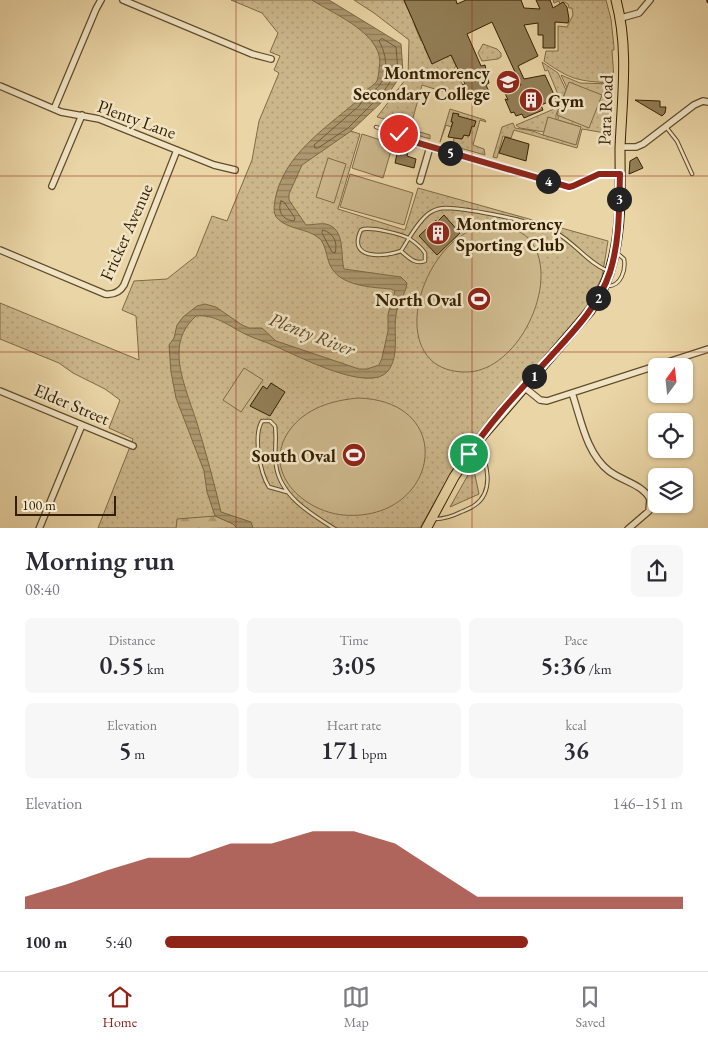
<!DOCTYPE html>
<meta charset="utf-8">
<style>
body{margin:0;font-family:"EB Garamond",serif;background:#f7f7f7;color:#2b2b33;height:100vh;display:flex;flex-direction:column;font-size:19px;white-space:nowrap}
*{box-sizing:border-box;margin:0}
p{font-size:16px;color:#7c7c81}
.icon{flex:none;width:28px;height:28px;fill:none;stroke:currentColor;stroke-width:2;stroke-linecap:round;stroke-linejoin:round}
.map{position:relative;height:528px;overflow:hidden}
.side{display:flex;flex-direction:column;background:#fff;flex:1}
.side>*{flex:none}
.needle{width:32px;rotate:15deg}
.tools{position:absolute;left:648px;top:358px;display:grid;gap:10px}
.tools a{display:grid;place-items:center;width:45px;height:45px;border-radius:8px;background:#fff;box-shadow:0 1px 4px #0004;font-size:25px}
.scale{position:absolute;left:15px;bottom:12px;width:101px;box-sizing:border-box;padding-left:5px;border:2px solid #331f00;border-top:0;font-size:14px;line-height:18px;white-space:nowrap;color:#331f00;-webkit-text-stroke:4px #f1e4c5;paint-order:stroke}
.pin{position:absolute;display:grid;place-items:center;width:42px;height:42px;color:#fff;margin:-21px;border:2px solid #fff;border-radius:50%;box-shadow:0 1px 5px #0007}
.km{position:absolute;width:25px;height:25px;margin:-12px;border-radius:50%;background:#222;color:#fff;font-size:14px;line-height:25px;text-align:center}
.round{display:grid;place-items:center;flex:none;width:52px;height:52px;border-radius:8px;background:#f7f7f7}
.overview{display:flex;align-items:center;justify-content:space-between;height:85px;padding:0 25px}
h1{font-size:28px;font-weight:600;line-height:38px}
.stats{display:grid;grid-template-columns:repeat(3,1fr);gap:8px;height:85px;padding:5px 25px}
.stats div{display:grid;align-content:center;border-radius:8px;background:#f7f7f7;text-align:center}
.stats b{font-size:25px;font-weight:600}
.stats small{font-size:14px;font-weight:400}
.stats p{font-size:14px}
.chart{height:140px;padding:10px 25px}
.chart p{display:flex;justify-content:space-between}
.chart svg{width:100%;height:90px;margin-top:5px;fill:#8f2418;opacity:.7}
ul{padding:0 25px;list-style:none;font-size:16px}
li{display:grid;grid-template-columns:80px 60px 1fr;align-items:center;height:38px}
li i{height:12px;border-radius:6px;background:#8f2418}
.tab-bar{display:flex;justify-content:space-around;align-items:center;height:70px;border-top:1px solid #e1e1e2;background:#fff;font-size:14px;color:#7c7c81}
.tab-bar a{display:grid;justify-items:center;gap:2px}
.tab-bar .selected{color:#8f2418}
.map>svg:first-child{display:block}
.grass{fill:url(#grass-dots);stroke:#7f6a45}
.forest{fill:url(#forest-firs);stroke:#7f6a45}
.garden{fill:#cbb68a;stroke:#7f6a45}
.water{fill:url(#water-rules);stroke:#7c6742}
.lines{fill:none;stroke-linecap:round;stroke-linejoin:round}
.shore{stroke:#705b37;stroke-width:1}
.building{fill:#927e56;stroke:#331f00}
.service-casing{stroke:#614c2a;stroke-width:4.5}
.minor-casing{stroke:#614c2a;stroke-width:8}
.primary-casing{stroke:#331f00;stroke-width:11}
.service{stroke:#f1e4c5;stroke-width:2.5}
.minor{stroke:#f1e4c5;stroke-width:5.5}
.primary{stroke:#ead5a6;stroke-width:9}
.rail{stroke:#331f00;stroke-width:2;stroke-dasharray:9 9;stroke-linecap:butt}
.route-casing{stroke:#fff;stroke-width:10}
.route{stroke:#8f2418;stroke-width:6}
.grid{fill:none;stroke:#8f2418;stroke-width:1;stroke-opacity:0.55}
.labels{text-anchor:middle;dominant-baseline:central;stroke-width:5;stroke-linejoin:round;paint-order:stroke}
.poi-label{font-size:18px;font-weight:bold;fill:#331f00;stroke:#f1e4c5;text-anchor:end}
.street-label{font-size:18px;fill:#331f00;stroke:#f1e4c5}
.water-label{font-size:19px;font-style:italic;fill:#5d4926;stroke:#f1e4c5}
</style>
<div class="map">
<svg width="708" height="529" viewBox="0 0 708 529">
<defs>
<pattern id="grass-dots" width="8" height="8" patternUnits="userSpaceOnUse" patternTransform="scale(1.25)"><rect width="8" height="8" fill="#cbb68a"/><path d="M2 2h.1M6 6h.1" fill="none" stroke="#af9c75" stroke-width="1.8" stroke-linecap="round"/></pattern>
<pattern id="forest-firs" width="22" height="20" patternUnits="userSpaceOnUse" patternTransform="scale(1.25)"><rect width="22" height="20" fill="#cbb68a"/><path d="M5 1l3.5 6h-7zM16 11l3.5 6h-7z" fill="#af9c75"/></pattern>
<pattern id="water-rules" width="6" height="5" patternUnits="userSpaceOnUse" patternTransform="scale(1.25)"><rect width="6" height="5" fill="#ac976e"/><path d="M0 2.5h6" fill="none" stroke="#8d7b58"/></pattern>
</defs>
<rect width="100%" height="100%" fill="#ead5a6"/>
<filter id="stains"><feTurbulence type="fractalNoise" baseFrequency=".004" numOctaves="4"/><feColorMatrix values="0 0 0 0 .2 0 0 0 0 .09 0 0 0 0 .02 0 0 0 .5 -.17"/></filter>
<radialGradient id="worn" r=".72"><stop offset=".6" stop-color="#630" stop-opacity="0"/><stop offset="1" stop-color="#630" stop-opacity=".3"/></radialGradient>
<path class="grass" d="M231,0h90l49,31 20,41 -49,56 19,6 -22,75 67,21 13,-42 190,53 -6,36 -14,27 -24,31 -71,78 -32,43 -41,72h-322l35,-89 -24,-11 11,-28 -15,-11 -32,-16 -14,-10 -59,-24v-36l139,57 -3,-44 -14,-6 12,-29 33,-2 29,-23 16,-40 15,5 25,-61 7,-39 20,-48 -5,-3 6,-14 -10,-4 8,-19 -16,-20z
M354,0h52l-2,1 8,17 9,-4 2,5 -9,5 7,17 10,-4 3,5 -10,5 8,17 18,-11 6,13 -3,4 10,15 20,10h-29l-32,-10 -12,44 20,6v4l-26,-8 2,-6 -29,-8 31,-41 1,-36 -35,-27z
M553,0h53l5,19 3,28v3h-2l2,29 -3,4c-33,-2 -40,-3 -67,-22l2,-10h12v-25l9,1 6,-12 -1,-7h-3l-1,-4 -4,-2 -4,2 -1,-3 -5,2z
M483,44l14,5 4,4v4l-3,2 -16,2 -4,-8z
M542,62l16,11 8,17 -10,25v5l-8,-2 -4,14 -24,-4 -4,-3 38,-16 5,-12 -11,-27 -3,1z
M561,75l19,8 30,1 2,3 -1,47 -29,-5 -5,19 -63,-18 -3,8 -8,-2 -6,22 -4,-1 9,-30 11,-4 2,5 18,3 10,4 38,-8 -23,-7v-5l31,12 -20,-44 -2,5z
M450,109l35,11 1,2 -6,-2 -7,25 11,4 1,6 -32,-9 1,-8 8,1 2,-4 5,1 2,-6 -19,-6 -1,3 -5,-2 -6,17z
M473,466l6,28 -29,13z"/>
<path class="forest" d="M215,516l19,8 3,4 -61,1 1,-10z"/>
<path class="garden" d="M569,82l33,13 -13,33 -32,-13z
M548,117l33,10 -5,18 -33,-10z
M362,134l31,10 -10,34 -31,-10z
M328,158l18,6 -12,39 -18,-6z
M350,174l63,19 -9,32 -64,-18z
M492,225c91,1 40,151 -29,147 -83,-3 -42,-143 29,-147z
M244,368l19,12 -22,32 -18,-12z
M359,398c101,4 79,125 -16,117 -40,-4 -82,-43 -54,-84 16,-23 44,-31 70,-33z"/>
<path class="water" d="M312,0h17l72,44 2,28 -18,27 -34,32 -49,34 -13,29v6l17,25c6,0 14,-2 20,-1 20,5 14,30 18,45l57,8 6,6c-1,11 -10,21 -11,32 -3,18 4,40 -8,56 -18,23 -90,-15 -111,-24 -10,-5 -22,-8 -32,-13 -16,-8 -30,-20 -49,-18 -11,10 -17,22 -17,37 -1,20 12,51 18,70 9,30 17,59 24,89l30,10 2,6h-16l-4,-4 -18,-8 -8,-24 -3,-21 -28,-73 -5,-26 -2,-27 5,-7 3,-13 6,-8 14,-11 8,-2 11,3 26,18 7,3h13l14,13 83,28h8l12,-4 3,-7 6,-27v-17l7,-23 -4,-2c-19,-2 -51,-2 -61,-24 -4,-8 -4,-21 -11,-27 -12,-10 -31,-8 -42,-20 -4,-5 -3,-11 -2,-18 8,-44 49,-71 81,-98 3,-10 15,-13 21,-21 1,-3 2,-9 2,-12 8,-34 -44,-54 -67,-69z"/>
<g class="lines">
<path class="shore" d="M383,39l13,8 2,24 -17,24 -33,33 -30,20h-3l-1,-3 45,-39c5,-9 16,-14 22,-23 8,-11 5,-30 -2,-42l2,-2z
M281,201l3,1 11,16 -1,3c-11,-1 -17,-9 -13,-20z
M323,230c11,3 15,13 12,23l-3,-1 -10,-19z"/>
</g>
<path class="building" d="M404,0h52l1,4 9,-4h55l3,8 16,1 -4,-9h14l3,8 10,-6 4,5 2,12 -1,4 -13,-1v26h-12v-13h-5v-12l-14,2 14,31 -20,10 6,13 21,-4 11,24 -15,6 2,5 -19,8 -2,-4 -6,2 -2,-4 -3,1 -6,-14 3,1 -3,-7 16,-8 -29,-63 -25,12 14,32 4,-1 4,18 -3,2 5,11 -25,-2 -4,-9 3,-1 -14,-29 -19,9z
M635,100l25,1v6h6l-1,6 -3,3z
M453,113l6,1 -1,2 18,5 -2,6 -2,-1 -3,10 -5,-1 -2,4 -14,-2 5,-15h-2z
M505,137l24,7 -3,17 -27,-8z
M402,151l6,1 -1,4 9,3 -2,9 -19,-5 2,-9 4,1z
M637,157l6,11 -14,6 1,-13z
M444,215l16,18 -23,22 -18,-19 17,-16 1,2z
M271,383l14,9 -15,24 -20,-10 13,-20 4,3z"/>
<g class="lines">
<g class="service-casing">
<path id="service" d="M376,127l25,9
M666,127l11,14 15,33
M401,251c-18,6 -54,9 -40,-21 8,-4 41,4 49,9 6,4 11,8 15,14v8c-10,4 -17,-4 -24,-10 7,-11 19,-33 30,-39 5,-3 10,-4 15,-4 25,1 88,13 109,24 20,11 33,31 53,39
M608,286c13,0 18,-16 16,-27l-8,-7
M287,492l-18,-5c-9,-14 -16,-51 -7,-66h8l5,5c2,13 -1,26 1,39 4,31 35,49 59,64
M435,519c9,0 18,-3 26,-7 5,-2 10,-4 14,-7 20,-14 12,-43 3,-61"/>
</g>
<g class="minor-casing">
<path id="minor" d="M123,0l129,54 19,5
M621,18l18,-5 11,-13
M0,86l61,26 38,7 115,46 21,5
M54,109l42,-100 5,-9
M402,137l6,4 35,10 124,35 6,1 26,-13h21
M620,147h16l7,-3 51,-39 9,-4 5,1
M420,181l10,-34
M52,186l30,-71
M0,250l105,44c9,1 15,-2 19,-9l53,-135
M524,387l16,13 7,1 161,-52
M0,391l133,55
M572,393c9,26 14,60 37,78 13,10 33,13 41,28l-1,12 -21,18
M39,529l43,-104"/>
</g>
<g class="primary-casing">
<path id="primary" d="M426,529l28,-52 23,-35 113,-131c11,-16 19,-33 23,-52 9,-36 7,-74 7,-111 2,-49 9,-100 -4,-148"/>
</g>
<use href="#service" class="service"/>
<use href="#minor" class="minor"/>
<use href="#primary" class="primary"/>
<path class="rail" d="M707,0l1,3"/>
</g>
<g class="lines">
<g class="route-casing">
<path id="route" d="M399,134l9,6 161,47 4,-1 26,-12h21c-1,33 0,66 -10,98 -11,33 -35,58 -58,83 -29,32 -59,63 -83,99"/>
</g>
<use href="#route" class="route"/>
</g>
<path class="grid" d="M236,0v529M472,0v529M0,176h708M0,352h708"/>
<defs>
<g id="school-disc" transform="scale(1.25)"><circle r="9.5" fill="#8f2418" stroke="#f1e4c5"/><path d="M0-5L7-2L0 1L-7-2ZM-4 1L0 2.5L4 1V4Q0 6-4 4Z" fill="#fff"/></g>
<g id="building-disc" transform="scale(1.25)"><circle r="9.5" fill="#8f2418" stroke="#f1e4c5"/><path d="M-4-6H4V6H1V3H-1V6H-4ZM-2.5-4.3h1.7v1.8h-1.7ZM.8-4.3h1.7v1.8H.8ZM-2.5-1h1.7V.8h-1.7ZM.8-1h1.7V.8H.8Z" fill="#fff"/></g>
<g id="stadium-disc" transform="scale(1.25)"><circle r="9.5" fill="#8f2418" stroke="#f1e4c5"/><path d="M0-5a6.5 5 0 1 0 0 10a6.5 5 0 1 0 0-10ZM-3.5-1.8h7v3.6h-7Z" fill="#fff"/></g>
</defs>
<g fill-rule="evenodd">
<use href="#school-disc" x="508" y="82"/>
<use href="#building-disc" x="531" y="100"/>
<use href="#building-disc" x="438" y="233"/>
<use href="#stadium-disc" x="479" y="299"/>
<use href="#stadium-disc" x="354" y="455"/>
</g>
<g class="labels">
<g class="poi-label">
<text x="490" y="72">Montmorency<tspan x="490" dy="21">Secondary College</tspan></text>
<text x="548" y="100" text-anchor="start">Gym</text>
<text x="456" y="223" text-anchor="start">Montmorency<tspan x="456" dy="21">Sporting Club</tspan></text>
<text x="462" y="299">North Oval</text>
<text x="336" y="455">South Oval</text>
</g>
<g class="street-label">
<text transform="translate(605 110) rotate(-88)">Para Road</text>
<text transform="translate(137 119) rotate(20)">Plenty Lane</text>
<text transform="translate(126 232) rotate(-66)">Fricker Avenue</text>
<text transform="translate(72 404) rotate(23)">Elder Street</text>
</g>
<g class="water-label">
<text transform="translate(312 334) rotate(21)">Plenty River</text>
</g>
</g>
<rect width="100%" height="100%" filter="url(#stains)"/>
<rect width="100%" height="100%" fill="url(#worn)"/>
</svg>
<div class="tools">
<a><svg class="needle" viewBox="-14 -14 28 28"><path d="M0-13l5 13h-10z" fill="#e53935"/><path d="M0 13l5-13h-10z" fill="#7c7c81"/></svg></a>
<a><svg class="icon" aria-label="locate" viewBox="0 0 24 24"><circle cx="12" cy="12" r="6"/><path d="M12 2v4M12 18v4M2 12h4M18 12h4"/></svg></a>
<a><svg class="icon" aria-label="layers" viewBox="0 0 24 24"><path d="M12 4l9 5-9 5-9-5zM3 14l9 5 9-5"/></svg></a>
</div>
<div class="scale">100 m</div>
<div class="pin" style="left:469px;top:454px;background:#1e9e55"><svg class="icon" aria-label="arrive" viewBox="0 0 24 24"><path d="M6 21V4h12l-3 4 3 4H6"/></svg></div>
<div class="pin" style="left:399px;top:134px;background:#d93025"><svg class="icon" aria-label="check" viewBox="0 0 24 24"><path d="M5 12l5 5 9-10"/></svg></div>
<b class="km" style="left:534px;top:376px">1</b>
<b class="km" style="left:598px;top:298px">2</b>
<b class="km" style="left:619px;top:199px">3</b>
<b class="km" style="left:548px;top:181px">4</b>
<b class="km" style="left:450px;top:153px">5</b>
</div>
<section class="side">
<div class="overview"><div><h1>Morning run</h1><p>08:40</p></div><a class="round"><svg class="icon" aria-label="share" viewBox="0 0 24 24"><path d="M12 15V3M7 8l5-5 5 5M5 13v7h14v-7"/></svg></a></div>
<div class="stats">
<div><p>Distance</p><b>0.55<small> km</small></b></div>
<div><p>Time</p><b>3:05</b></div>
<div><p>Pace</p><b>5:36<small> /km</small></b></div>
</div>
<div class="stats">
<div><p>Elevation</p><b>5<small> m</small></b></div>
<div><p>Heart rate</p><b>171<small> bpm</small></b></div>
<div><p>kcal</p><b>36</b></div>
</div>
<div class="chart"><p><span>Elevation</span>146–151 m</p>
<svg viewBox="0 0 160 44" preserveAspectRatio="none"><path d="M0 44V38L10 32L20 25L30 19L40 19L50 12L60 12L70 6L80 6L90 12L100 25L110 38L120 38L130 38L140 38L150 38L160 38V44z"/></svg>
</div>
<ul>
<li><b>100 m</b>5:40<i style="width:70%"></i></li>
</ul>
</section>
<nav class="tab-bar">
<a class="selected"><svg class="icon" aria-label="home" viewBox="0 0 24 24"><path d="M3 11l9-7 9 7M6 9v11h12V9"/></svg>Home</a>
<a><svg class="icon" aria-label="map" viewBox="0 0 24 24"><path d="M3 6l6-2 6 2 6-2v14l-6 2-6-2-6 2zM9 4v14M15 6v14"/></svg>Map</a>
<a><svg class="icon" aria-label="saved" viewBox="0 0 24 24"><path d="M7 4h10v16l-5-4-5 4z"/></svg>Saved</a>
</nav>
